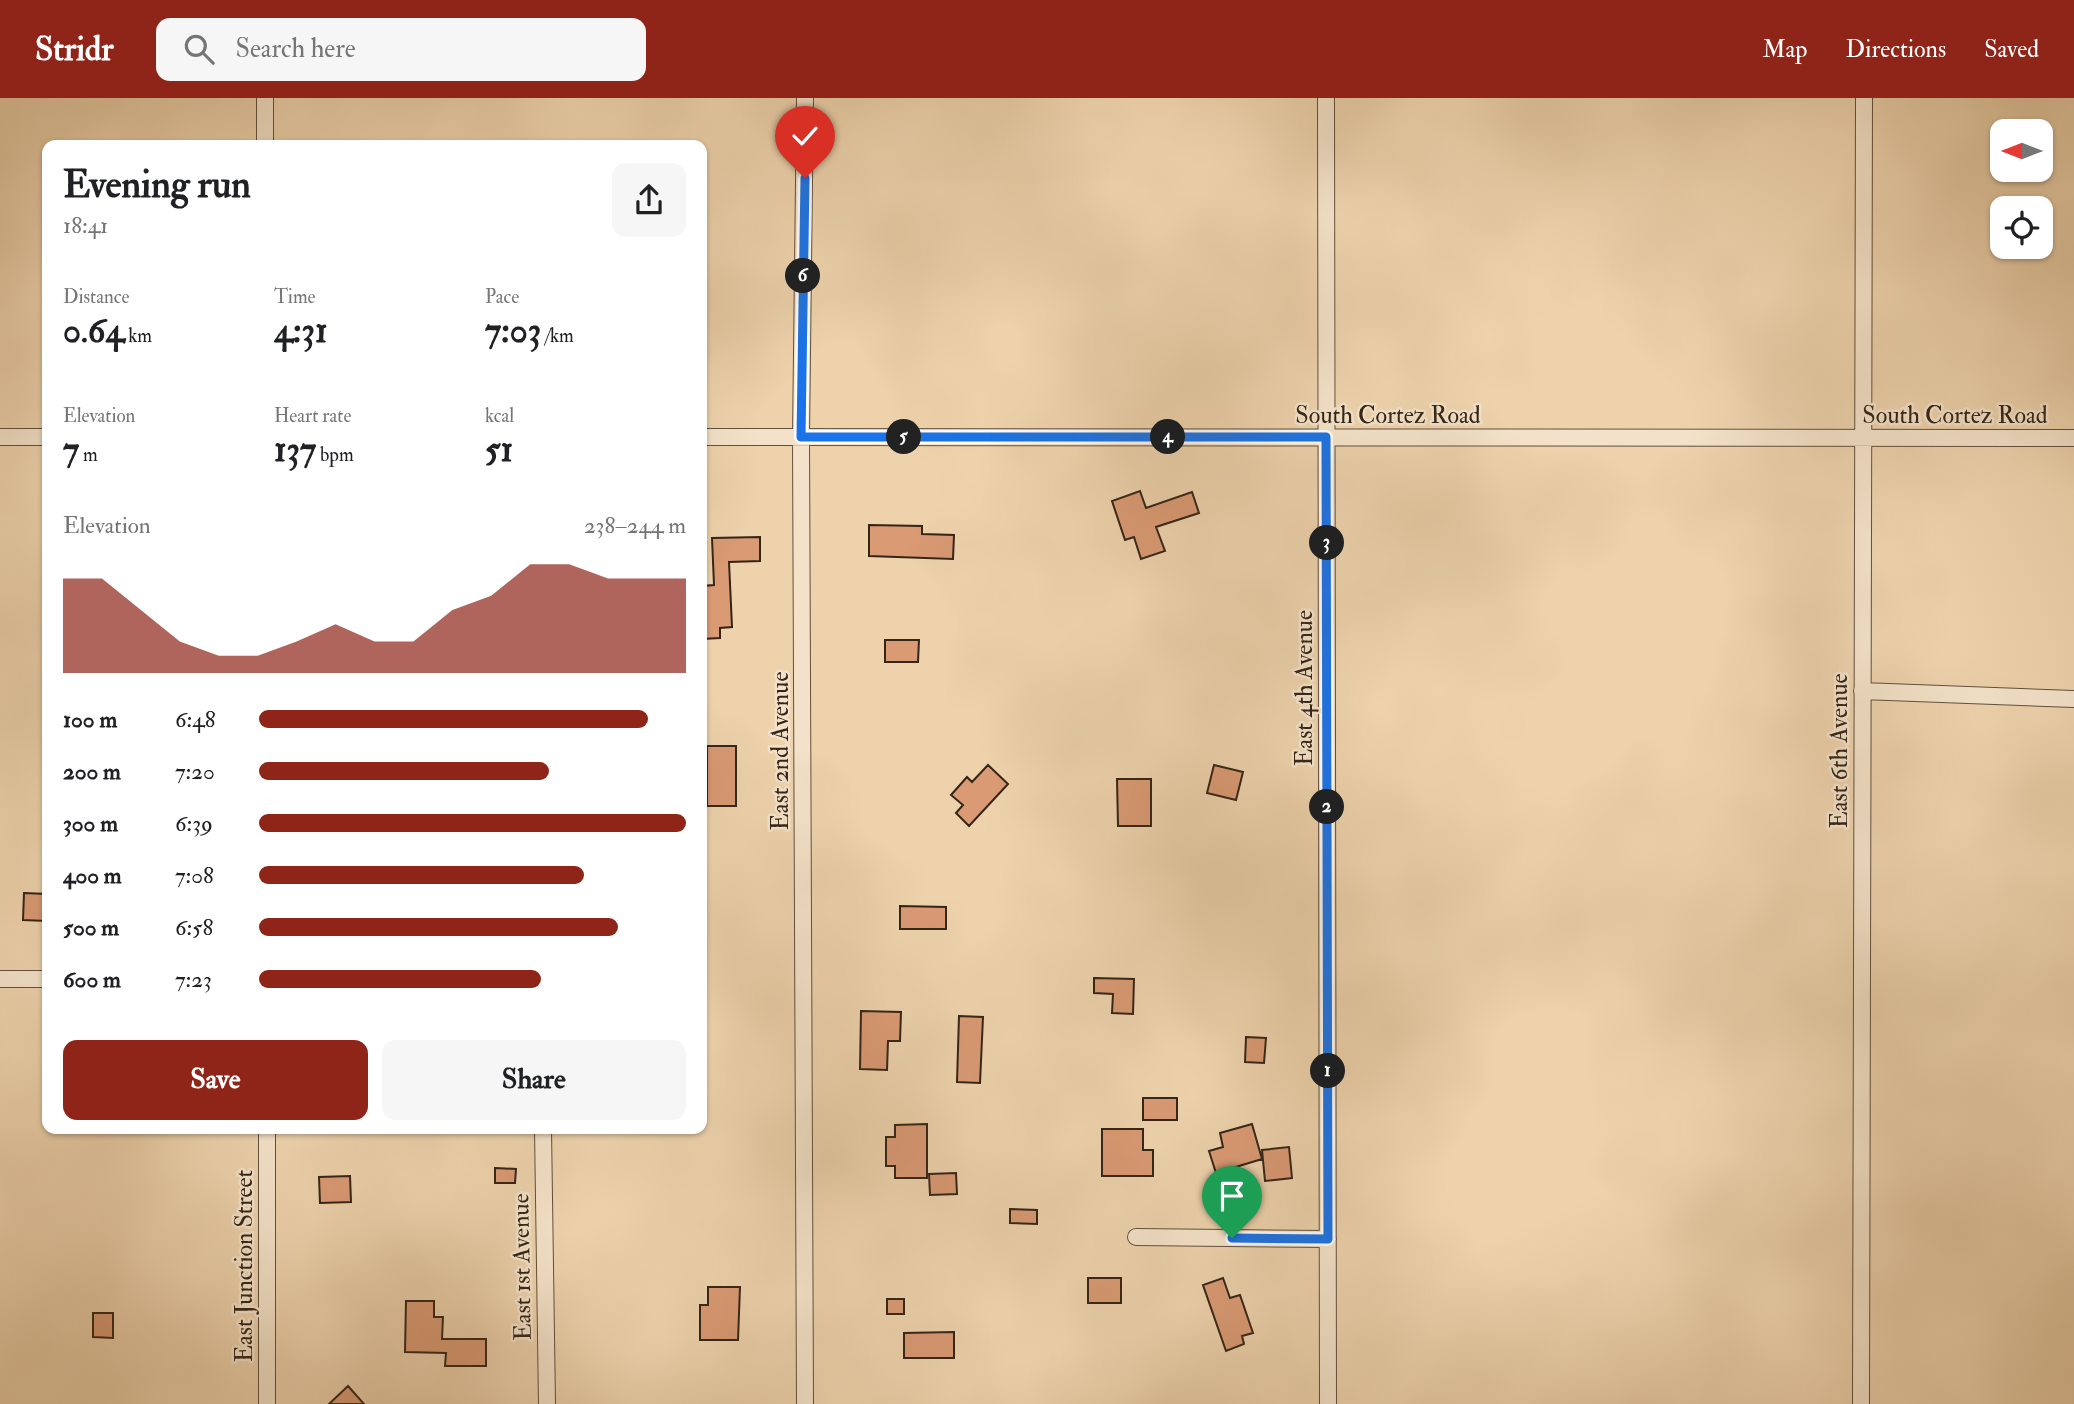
<!DOCTYPE html>
<meta charset="utf-8">
<style>
body{margin:0;font-family:"IM FELL Double Pica",serif;background:#f6f6f6;color:#202124;height:100vh;display:flex;flex-direction:column;font-size:26px;white-space:nowrap}
*{box-sizing:border-box;margin:0}
p{font-size:23px;color:#757577}
.icon{flex:none;width:38px;height:38px;fill:none;stroke:currentColor;stroke-width:2;stroke-linecap:round;stroke-linejoin:round}
.map{position:relative;flex:1;overflow:hidden}
.sheet{position:absolute;left:42px;top:42px;width:665px;height:994px;display:flex;flex-direction:column;background:#fff;border-radius:14px;box-shadow:0 2px 5px #0004}
.sheet>*{flex:none}
.needle{width:46px;rotate:270deg}
.controls{position:absolute;left:1990px;top:21px;display:grid;gap:14px}
.controls a{display:grid;place-items:center;width:63px;height:63px;border-radius:14px;background:#fff;box-shadow:0 2px 5px #0004;font-size:35px}
.pin{position:absolute;display:grid;place-items:center;width:60px;height:60px;color:#fff;margin:-72px -30px;border-radius:50% 50% 50% 0;rotate:-45deg;box-shadow:0 0 7px #0007}
.pin .icon{rotate:45deg}
.km{position:absolute;width:35px;height:35px;margin:-18px;border-radius:50%;background:#222;color:#fff;font-size:19px;line-height:35px;text-align:center}
.round{display:grid;place-items:center;flex:none;width:74px;height:74px;border-radius:14px;background:#f6f6f6}
.head{display:flex;align-items:center;justify-content:space-between;height:119px;padding:0 21px}
h1{font-size:38px;font-weight:700;line-height:52px}
.stats{display:grid;grid-template-columns:repeat(3,1fr);gap:10px;height:119px;padding:7px 21px}
.stats div{display:grid;align-content:center}
.stats b{font-size:35px;font-weight:700}
.stats small{font-size:19px;font-weight:400}
.stats p{font-size:19px}
.chart{height:196px;padding:14px 21px}
.chart p{display:flex;justify-content:space-between}
.chart svg{width:100%;height:126px;margin-top:7px;fill:#8f2418;opacity:.7}
.cta{display:flex;gap:14px;margin-top:auto;padding:14px 21px}
.cta a{flex:1;height:80px;border-radius:14px;background:#8f2418;color:#fff;font-size:28px;font-weight:700;line-height:80px;text-align:center}
.cta a+a{background:#f6f6f6;color:#202124}
ul{padding:0 21px;list-style:none;font-size:23px}
li{display:grid;grid-template-columns:112px 84px 1fr;align-items:center;height:52px}
li i{height:18px;border-radius:9px;background:#8f2418}
header{display:flex;align-items:center;gap:42px;box-sizing:border-box;height:98px;padding:0 35px;background:#8f2418;color:#fff}
header strong{font-size:33px}
nav{display:flex;gap:38px;margin-inline-start:auto;font-size:24px}
.search{width:490px;height:63px;background:#f6f6f6;display:flex;align-items:center;gap:18px;box-sizing:border-box;padding:0 24px;border-radius:14px;color:#757577;font-size:26px}
.map>svg:first-child{display:block}
.building{fill:#d99a74;stroke:#342518;stroke-width:2}
.lines{fill:none;stroke-linecap:round;stroke-linejoin:round}
.minor-casing{stroke:#62503d;stroke-width:18}
.minor{stroke:#f3e2c9;stroke-width:16}
.route-casing{stroke:#fff;stroke-width:14}
.route{stroke:#1a73e8;stroke-width:9}
.labels{text-anchor:middle;dominant-baseline:central;stroke-width:5;stroke-linejoin:round;paint-order:stroke}
.street-label{font-size:24px;fill:#342518;stroke:#f3e2c9}
</style>
<header>
<strong>Stridr</strong>
<div class="search"><svg class="icon" aria-label="search" viewBox="0 0 24 24"><circle cx="10" cy="10" r="6"/><path d="M15 15l6 6"/></svg>Search here</div>
<nav><a>Map</a><a>Directions</a><a>Saved</a></nav>
</header>
<div class="map">
<svg width="2074" height="1306" viewBox="0 0 2074 1306">
<rect width="100%" height="100%" fill="#edd2ac"/>
<filter id="stains"><feTurbulence type="fractalNoise" baseFrequency=".00286" numOctaves="4"/><feColorMatrix values="0 0 0 0 .2 0 0 0 0 .09 0 0 0 0 .02 0 0 0 .5 -.17"/></filter>
<radialGradient id="worn" r=".72"><stop offset=".6" stop-color="#630" stop-opacity="0"/><stop offset="1" stop-color="#630" stop-opacity=".3"/></radialGradient>
<path class="building" d="M1140,393l6,17 46,-16 7,21 -43,14 9,24 -24,8 -7,-22 -9,3 -13,-39z
M869,427l53,1v8l32,1 -1,24 -84,-3z
M760,439v24l-31,1 3,65 -12,1v10l-18,1v-53l12,-1 -2,-47z
M885,542h34l-1,22h-33z
M707,648h29v60h-29z
M988,667l20,19 -39,42 -13,-13 7,-8 -12,-10 16,-18 5,5z
M1214,667l29,7 -7,28 -29,-7z
M1117,681h34v47h-33z
M24,795l23,1v27l-24,-1z
M900,808l46,1v22h-46z
M1094,880l40,1 -1,35 -21,-1 1,-19 -19,-1z
M861,913l40,1 -1,29h-12l-1,29 -27,-1z
M959,918l24,1 -3,66 -23,-1z
M1246,939l20,1 -2,25 -19,-1z
M1143,1000h34v22h-34z
M927,1026v54h-32v-12h-9v-29h9v-12z
M1252,1026l10,35 -46,14 -7,-22 14,-4 -3,-14z
M1102,1031h41v21h10v26h-51z
M1289,1049l3,31 -27,3 -3,-31z
M495,1070l21,1 -1,14h-20z
M956,1075l1,21 -27,1 -1,-21z
M350,1078l1,26 -31,1 -1,-26z
M1010,1111l27,1v14l-27,-1z
M1088,1180h33v25h-33z
M1223,1180l7,20 10,-3 13,38 -11,3 2,8 -18,7 -23,-66z
M708,1189h32l-2,53h-38v-35h8z
M887,1201h17v15h-17z
M406,1203h28v16h9l-1,22h44v27h-41l1,-13 -41,-1z
M93,1215h20v25l-20,-1z
M954,1234v26h-50v-25z
M348,1288l16,18h-35z"/>
<g class="lines">
<g class="minor-casing">
<path id="minor" d="M265,0v47
M1326,0l2,1306
M0,339h47
M702,339l1372,1
M1862,593l212,8
M0,881h47
M267,1031v275
M543,1031l4,275
M1136,1139l192,2
M805,1306l-4,-967 4,-339
M1861,1306l3,-1306"/>
</g>
<use href="#minor" class="minor"/>
</g>
<g class="lines">
<g class="route-casing">
<path id="route" d="M805,80l-4,259h525l2,802 -96,-1"/>
</g>
<use href="#route" class="route"/>
</g>
<g class="labels">
<g class="street-label">
<text x="1388" y="317">South Cortez Road</text>
<text x="1955" y="317">South Cortez Road</text>
<text transform="translate(1304 590) rotate(-90)">East 4th Avenue</text>
<text transform="translate(780 653) rotate(-90)">East 2nd Avenue</text>
<text transform="translate(1839 653) rotate(-90)">East 6th Avenue</text>
<text transform="translate(244 1168) rotate(-90)">East Junction Street</text>
<text transform="translate(522 1169) rotate(-91)">East 1st Avenue</text>
</g>
</g>
<rect width="100%" height="100%" filter="url(#stains)"/>
<rect width="100%" height="100%" fill="url(#worn)"/>
</svg>
<div class="controls">
<a><svg class="needle" viewBox="-14 -14 28 28"><path d="M0-13l5 13h-10z" fill="#e53935"/><path d="M0 13l5-13h-10z" fill="#757577"/></svg></a>
<a><svg class="icon" aria-label="locate" viewBox="0 0 24 24"><circle cx="12" cy="12" r="6"/><path d="M12 2v4M12 18v4M2 12h4M18 12h4"/></svg></a>
</div>
<div class="pin" style="left:1232px;top:1140px;background:#1e9e55"><svg class="icon" aria-label="arrive" viewBox="0 0 24 24"><path d="M6 21V4h12l-3 4 3 4H6"/></svg></div>
<div class="pin" style="left:805px;top:80px;background:#d93025"><svg class="icon" aria-label="check" viewBox="0 0 24 24"><path d="M5 12l5 5 9-10"/></svg></div>
<b class="km" style="left:1328px;top:973px">1</b>
<b class="km" style="left:1327px;top:709px">2</b>
<b class="km" style="left:1327px;top:445px">3</b>
<b class="km" style="left:1168px;top:339px">4</b>
<b class="km" style="left:904px;top:339px">5</b>
<b class="km" style="left:803px;top:178px">6</b>
<section class="sheet">
<div class="head"><div><h1>Evening run</h1><p>18:41</p></div><a class="round"><svg class="icon" aria-label="share" viewBox="0 0 24 24"><path d="M12 15V3M7 8l5-5 5 5M5 13v7h14v-7"/></svg></a></div>
<div class="stats">
<div><p>Distance</p><b>0.64<small> km</small></b></div>
<div><p>Time</p><b>4:31</b></div>
<div><p>Pace</p><b>7:03<small> /km</small></b></div>
</div>
<div class="stats">
<div><p>Elevation</p><b>7<small> m</small></b></div>
<div><p>Heart rate</p><b>137<small> bpm</small></b></div>
<div><p>kcal</p><b>51</b></div>
</div>
<div class="chart"><p><span>Elevation</span>238–244 m</p>
<svg viewBox="0 0 160 44" preserveAspectRatio="none"><path d="M0 44V11L10 11L20 22L30 33L40 38L50 38L60 33L70 27L80 33L90 33L100 22L110 17L120 6L130 6L140 11L150 11L160 11V44z"/></svg>
</div>
<ul>
<li><b>100 m</b>6:48<i style="width:91%"></i></li>
<li><b>200 m</b>7:20<i style="width:68%"></i></li>
<li><b>300 m</b>6:39<i style="width:100%"></i></li>
<li><b>400 m</b>7:08<i style="width:76%"></i></li>
<li><b>500 m</b>6:58<i style="width:84%"></i></li>
<li><b>600 m</b>7:23<i style="width:66%"></i></li>
</ul>
<div class="cta"><a>Save</a><a>Share</a></div>
</section>
</div>
